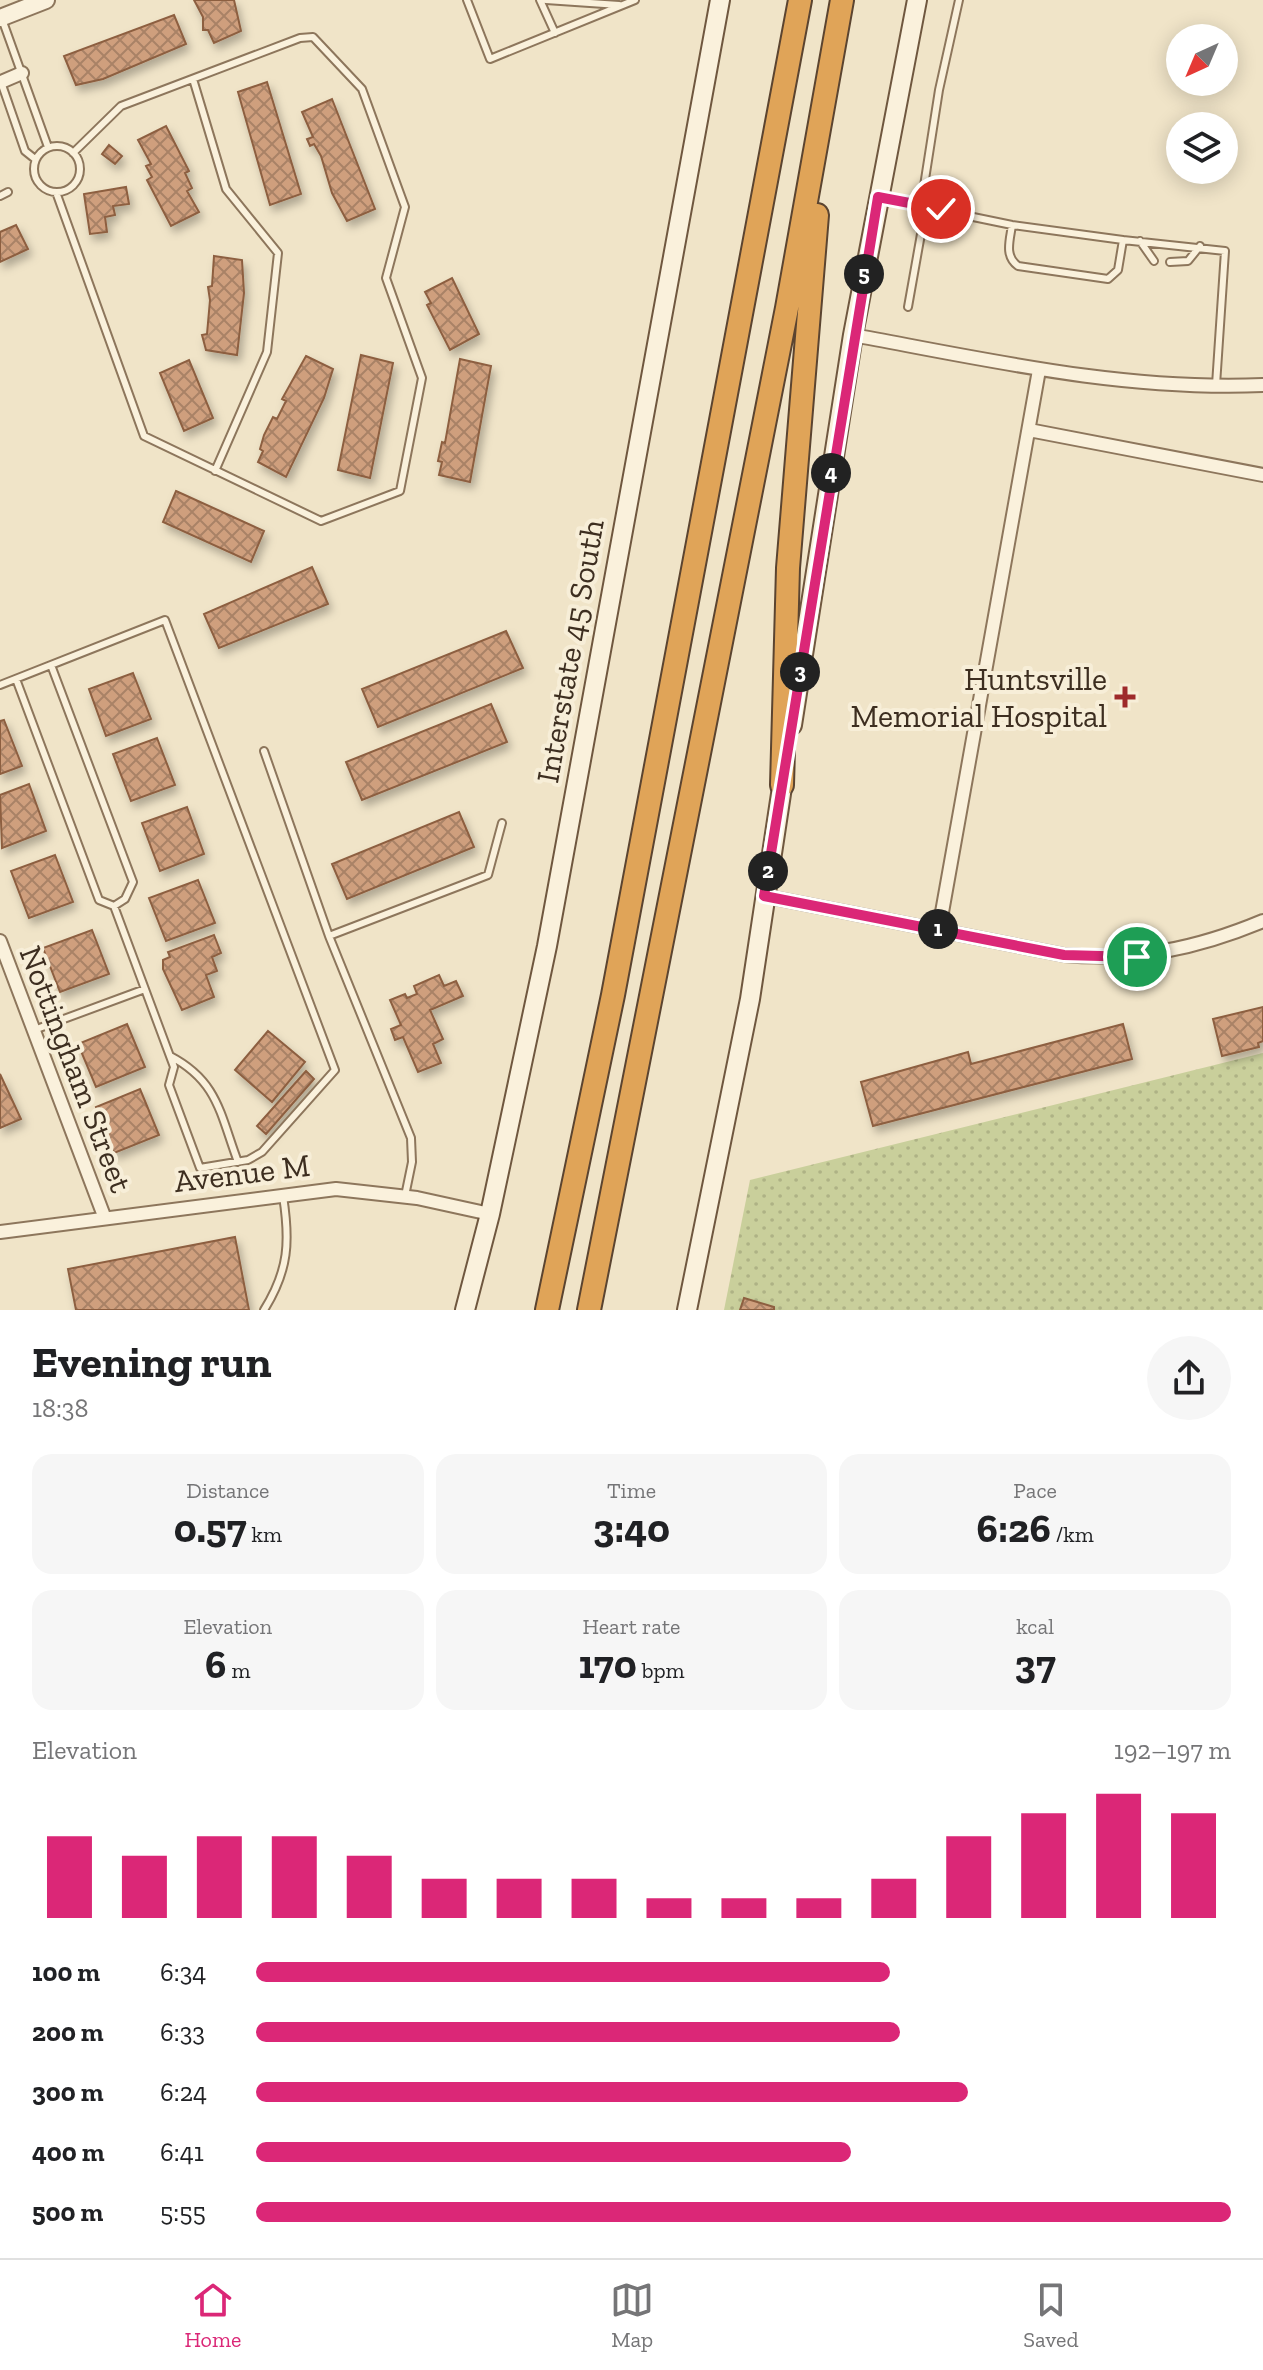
<!DOCTYPE html>
<meta charset="utf-8">
<style>
body{margin:0;font-family:"Zilla Slab",serif;background:#f6f6f6;color:#202124;height:100vh;display:flex;flex-direction:column;font-size:30px;white-space:nowrap}
*{box-sizing:border-box;margin:0}
p{font-size:26px;color:#757577}
.icon{flex:none;width:44px;height:44px;fill:none;stroke:currentColor;stroke-width:2;stroke-linecap:round;stroke-linejoin:round}
.map{position:relative;height:1310px;overflow:hidden}
.sheet{display:flex;flex-direction:column;background:#fff;flex:1}
.sheet>*{flex:none}
.needle{width:52px;rotate:224deg}
.buttons{position:absolute;left:1166px;top:24px;display:grid;gap:16px}
.buttons a{display:grid;place-items:center;width:72px;height:72px;border-radius:50%;background:#fff;box-shadow:0 4px 20px #0003;font-size:40px}
.pin{position:absolute;display:grid;place-items:center;width:68px;height:68px;color:#fff;margin:-34px;border:4px solid #fff;border-radius:50%;box-shadow:0 2px 8px #0007}
.km{position:absolute;width:40px;height:40px;margin:-20px;border-radius:50%;background:#222;color:#fff;font-size:22px;line-height:40px;text-align:center}
.round{display:grid;place-items:center;flex:none;width:84px;height:84px;border-radius:42px;background:#f6f6f6}
.overview{display:flex;align-items:center;justify-content:space-between;height:136px;padding:0 32px}
h1{font-size:44px;font-weight:700;line-height:60px}
.figures{display:grid;grid-template-columns:repeat(3,1fr);gap:12px;height:136px;padding:8px 32px}
.figures div{display:grid;align-content:center;border-radius:20px;background:#f6f6f6;text-align:center}
.figures b{font-size:40px;font-weight:700}
.figures small{font-size:22px;font-weight:400}
.figures p{font-size:22px}
.chart{height:224px;padding:16px 32px}
.chart p{display:flex;justify-content:space-between}
.chart svg{width:100%;height:144px;margin-top:8px;stroke:#db2777;stroke-width:6}
ul{padding:0 32px;list-style:none;font-size:26px}
li{display:grid;grid-template-columns:128px 96px 1fr;align-items:center;height:60px}
li i{height:20px;border-radius:10px;background:#db2777}
.dock{display:flex;justify-content:space-around;align-items:center;height:112px;border-top:2px solid #e0e0e0;background:#fff;font-size:22px;color:#757577}
.dock a{display:grid;justify-items:center;gap:4px}
.dock .on{color:#db2777}
.map>svg:first-child{display:block}
.grass{fill:url(#grass-dots)}
.building{fill:url(#building-cross-hatch);stroke:#8d5f41;stroke-width:2;filter:url(#shadow)}
.lines{fill:none;stroke-linecap:round;stroke-linejoin:round}
.service-casing{stroke:#8d765c;stroke-width:10}
.minor-casing{stroke:#8d765c;stroke-width:16}
.tertiary-casing{stroke:#8d765c;stroke-width:20}
.secondary-casing{stroke:#6f573f;stroke-width:22}
.motorway-casing{stroke:#5b4430;stroke-width:26}
.service{stroke:#faf1dc;stroke-width:6}
.minor{stroke:#faf1dc;stroke-width:12}
.tertiary{stroke:#faf1dc;stroke-width:16}
.secondary{stroke:#faf1dc;stroke-width:18}
.motorway{stroke:#e0a458;stroke-width:22}
.route-casing{stroke:#fff;stroke-width:16}
.route{stroke:#db2777;stroke-width:10}
.poi-dot{fill:#9e2a2b;stroke:#f7eed8;stroke-width:3}
.labels{text-anchor:middle;dominant-baseline:central;stroke-width:8;stroke-linejoin:round;paint-order:stroke}
.street-label{font-size:32px;fill:#3d2e20;stroke:#f7eed8}
.poi-label{font-size:32px;fill:#3d2e20;stroke:#f7eed8;text-anchor:end}
</style>
<div class="map">
<svg width="1263" height="1310" viewBox="0 0 1263 1310">
<defs>
<pattern id="grass-dots" width="8" height="8" patternUnits="userSpaceOnUse" patternTransform="scale(2)"><rect width="8" height="8" fill="#c9cf9b"/><path d="M2 2h.1M6 6h.1" fill="none" stroke="#aeb285" stroke-width="1.8" stroke-linecap="round"/></pattern>
<pattern id="building-cross-hatch" width="8" height="8" patternUnits="userSpaceOnUse" patternTransform="scale(2)"><rect width="8" height="8" fill="#cf9f7d"/><path d="M0 0l8 8M0 8l8-8" fill="none" stroke="#a98266"/></pattern>
<filter id="shadow"><feDropShadow dx="3.5" dy="6" stdDeviation="4" flood-color="#0004"/></filter>
</defs>
<rect width="100%" height="100%" fill="#f0e4c8"/>
<path class="grass" d="M1263,1053v257h-539l26,-130z"/>
<path class="building" d="M194,0h40l7,31 -27,12 -6,-13h-5v-13z
M174,15l12,29 -83,35 -27,6 -12,-29z
M267,82l34,112 -31,11 -32,-113z
M332,99l43,110 -28,12 -15,-28 -11,-37 -7,-12 -4,2 -3,-7 6,-2 -11,-25z
M166,126l23,45 -4,2 7,15 -5,3 12,21 -28,14 -24,-46 5,-3 -6,-11 5,-2 -13,-24z
M109,145l13,11 -7,8 -13,-10z
M126,187l3,17 -16,2 2,9 -10,2 2,15 -17,2 -6,-40z
M16,225l12,24 -28,13v-30z
M214,256l28,4 2,33 -7,62 -31,-5 -4,-15 5,-1 3,-34 -2,-13 4,-1z
M452,278l27,56 -29,16 -23,-45 4,-2 -6,-11z
M361,355l32,8 -23,115 -32,-8z
M306,356l27,13 -9,29 -38,79 -28,-15 5,-11 -3,-2 4,-14 9,-18 4,2 9,-18 -4,-2z
M460,359l31,7 -21,116 -31,-7 3,-13 -4,-1 4,-19 3,1z
M189,360l24,58 -29,13 -24,-58z
M176,491l88,40 -13,31 -88,-40z
M312,567l16,37 -109,44 -15,-34z
M506,631l17,37 -145,59 -16,-38z
M133,673l18,46 -45,17 -17,-47z
M491,704l16,38 -145,58 -16,-38z
M4,720l18,46 -22,8v-53z
M157,738l18,47 -44,16 -18,-47z
M29,784l17,47 -44,17 -2,-53z
M187,807l17,47 -44,17 -18,-48z
M459,812l15,35 -127,52 -15,-35z
M55,855l18,47 -44,16 -18,-47z
M198,880l17,43 -49,18 -17,-43z
M92,930l17,44 -49,18 -17,-44z
M214,935l7,18 -9,4 5,14 -11,4 8,22 -32,13 -19,-41v-9l7,-3 -2,-5z
M439,975l5,11 12,-5 7,15 -33,14 13,29 -10,5 8,19 -23,9 -15,-35 -8,3 -4,-11 10,-4 -11,-25 15,-6 2,4 10,-4 -3,-8z
M1263,1007v34l-5,2 1,4 -37,9 -9,-37z
M127,1024l18,43 -49,20 -18,-43z
M1123,1024l9,35 -259,67 -12,-44 107,-30 3,12z
M268,1031l37,31 -33,40 -37,-32z
M306,1071l8,8 -48,55 -9,-8z
M0,1074l21,45 -21,9z
M140,1089l19,46 -45,18 -18,-46z
M235,1237l14,73h-173l-8,-41z
M744,1298l30,9v3h-34z"/>
<g class="lines">
<g class="service-casing">
<path id="service" d="M467,0l23,59 145,-59
M540,0l15,33
M546,0l73,5
M2,19l46,128
M193,79l33,110 52,64 -11,99 -52,119
M1,82l24,69 10,8
M34 169a23 23 0 1 1 46 0a23 23 0 1 1-46 0Z
M56,192l88,244 177,85 79,-30 22,-113 -36,-100 19,-71 -43,-118 -49,-52 -13,1 -179,68 -48,47
M0,196l8,-4
M881,198l131,27 111,15 -5,30 -10,9 -90,-13c-14,-10 -8,-26 -6,-41
M921,205l18,-115 20,-90
M1123,240l102,11 -9,134
M1140,241l14,20
M1170,262l18,-1 12,-15
M908,307l18,-101
M16,679l83,221 15,6 11,-7 8,-17 -82,-217
M0,685l165,-65 170,450 -73,82 -14,8 -48,8 -31,-83 5,-18 -60,-161
M264,751l65,185 82,202 1,24 -7,34
M329,936l159,-61 14,-52
M34,1030l111,-41
M170,1056c48,25 50,58 68,106
M264,1310c25,-40 26,-69 19,-114"/>
</g>
<g class="minor-casing">
<path id="minor" d="M1,82l21,-9
M853,335c135,25 271,56 410,50
M1029,430l234,45
M764,896l300,59c72,6 132,-6 199,-34
M939,929l100,-559
M0,941l104,275
M0,1232l336,-43 81,9 73,16"/>
</g>
<g class="tertiary-casing">
<path id="tertiary" d="M0,18l46,-18"/>
</g>
<g class="secondary-casing">
<path id="secondary" d="M792,725l61,-390 64,-335
M465,1310l25,-96 57,-268 173,-946
M687,1310l63,-311 34,-225"/>
</g>
<g class="motorway-casing">
<path id="motorway" d="M782,785l6,-217 29,-353
M547,1310l66,-315 187,-995
M589,1310l198,-1002 55,-308"/>
</g>
<use href="#service" class="service"/>
<use href="#minor" class="minor"/>
<use href="#tertiary" class="tertiary"/>
<use href="#secondary" class="secondary"/>
<use href="#motorway" class="motorway"/>
</g>
<g class="lines">
<g class="route-casing">
<path id="route" d="M941,209l-63,-12 -114,699 300,59 73,2"/>
</g>
<use href="#route" class="route"/>
</g>
<path class="poi-dot" d="M1121 685h8v8h8v8h-8v8h-8v-8h-8v-8h8z"/>
<g class="labels">
<g class="street-label">
<text transform="translate(570 651) rotate(-80)">Interstate 45 South</text>
<text transform="translate(76 1069) rotate(69)">Nottingham Street</text>
<text transform="translate(242 1173) rotate(-7)">Avenue M</text>
</g>
<g class="poi-label">
<text x="1107" y="679">Huntsville<tspan x="1107" dy="37">Memorial Hospital</tspan></text>
</g>
</g>
</svg>
<div class="buttons">
<a><svg class="needle" viewBox="-14 -14 28 28"><path d="M0-13l5 13h-10z" fill="#e53935"/><path d="M0 13l5-13h-10z" fill="#757577"/></svg></a>
<a><svg class="icon" aria-label="layers" viewBox="0 0 24 24"><path d="M12 4l9 5-9 5-9-5zM3 14l9 5 9-5"/></svg></a>
</div>
<div class="pin" style="left:1137px;top:957px;background:#1e9e55"><svg class="icon" aria-label="arrive" viewBox="0 0 24 24"><path d="M6 21V4h12l-3 4 3 4H6"/></svg></div>
<div class="pin" style="left:941px;top:209px;background:#d93025"><svg class="icon" aria-label="check" viewBox="0 0 24 24"><path d="M5 12l5 5 9-10"/></svg></div>
<b class="km" style="left:938px;top:929px">1</b>
<b class="km" style="left:768px;top:871px">2</b>
<b class="km" style="left:800px;top:672px">3</b>
<b class="km" style="left:831px;top:473px">4</b>
<b class="km" style="left:864px;top:274px">5</b>
</div>
<section class="sheet">
<div class="overview"><div><h1>Evening run</h1><p>18:38</p></div><a class="round"><svg class="icon" aria-label="share" viewBox="0 0 24 24"><path d="M12 15V3M7 8l5-5 5 5M5 13v7h14v-7"/></svg></a></div>
<div class="figures">
<div><p>Distance</p><b>0.57<small> km</small></b></div>
<div><p>Time</p><b>3:40</b></div>
<div><p>Pace</p><b>6:26<small> /km</small></b></div>
</div>
<div class="figures">
<div><p>Elevation</p><b>6<small> m</small></b></div>
<div><p>Heart rate</p><b>170<small> bpm</small></b></div>
<div><p>kcal</p><b>37</b></div>
</div>
<div class="chart"><p><span>Elevation</span>192–197 m</p>
<svg viewBox="0 0 160 44" preserveAspectRatio="none"><path d="M5 44V19M15 44V25M25 44V19M35 44V19M45 44V25M55 44V32M65 44V32M75 44V32M85 44V38M95 44V38M105 44V38M115 44V32M125 44V19M135 44V12M145 44V6M155 44V12"/></svg>
</div>
<ul>
<li><b>100 m</b>6:34<i style="width:65%"></i></li>
<li><b>200 m</b>6:33<i style="width:66%"></i></li>
<li><b>300 m</b>6:24<i style="width:73%"></i></li>
<li><b>400 m</b>6:41<i style="width:61%"></i></li>
<li><b>500 m</b>5:55<i style="width:100%"></i></li>
</ul>
</section>
<nav class="dock">
<a class="on"><svg class="icon" aria-label="home" viewBox="0 0 24 24"><path d="M3 11l9-7 9 7M6 9v11h12V9"/></svg>Home</a>
<a><svg class="icon" aria-label="map" viewBox="0 0 24 24"><path d="M3 6l6-2 6 2 6-2v14l-6 2-6-2-6 2zM9 4v14M15 6v14"/></svg>Map</a>
<a><svg class="icon" aria-label="saved" viewBox="0 0 24 24"><path d="M7 4h10v16l-5-4-5 4z"/></svg>Saved</a>
</nav>
